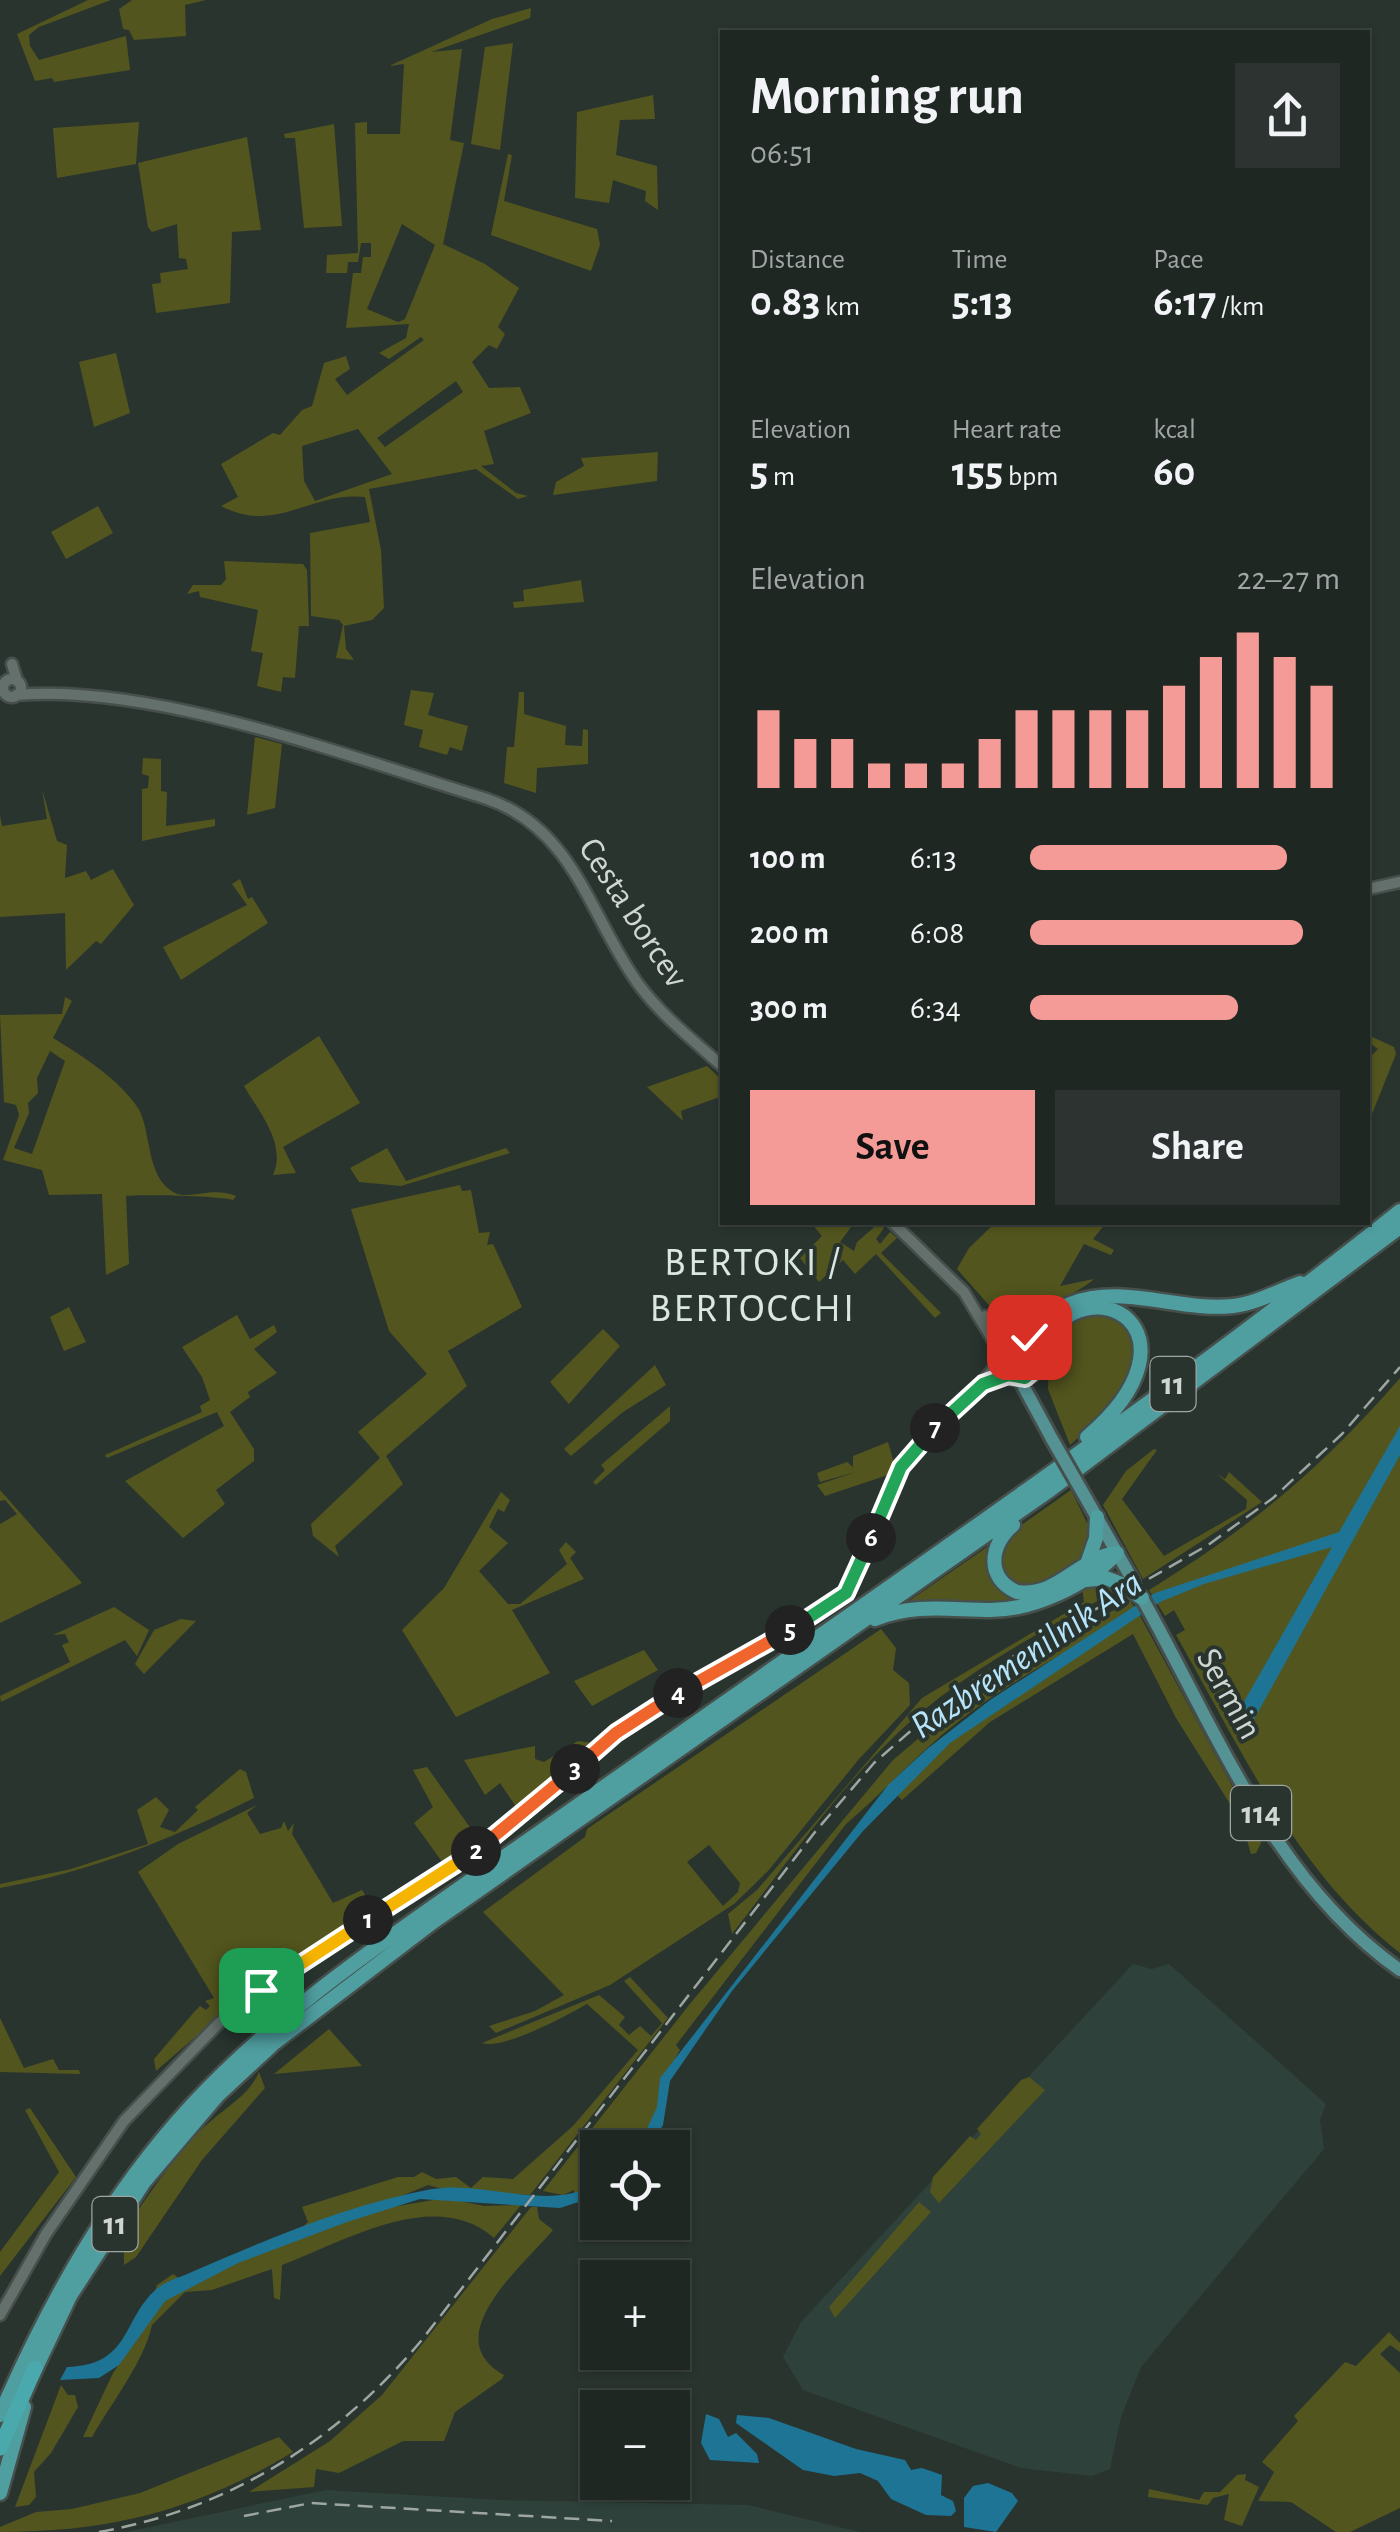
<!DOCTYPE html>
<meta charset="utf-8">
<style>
body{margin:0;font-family:"Alegreya Sans",sans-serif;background:#2c3330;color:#f1f3f6;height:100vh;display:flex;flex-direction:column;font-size:38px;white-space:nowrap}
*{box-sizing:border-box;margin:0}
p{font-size:32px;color:#a1a5a6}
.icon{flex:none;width:55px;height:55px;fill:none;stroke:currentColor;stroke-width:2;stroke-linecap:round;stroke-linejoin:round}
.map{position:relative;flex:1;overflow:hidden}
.sheet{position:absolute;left:720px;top:30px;width:650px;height:1195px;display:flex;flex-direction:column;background:#1f2723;border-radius:0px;box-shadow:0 2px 8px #0004,0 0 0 2px #3c4441}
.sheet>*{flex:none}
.tools{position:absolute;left:580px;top:2130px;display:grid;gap:20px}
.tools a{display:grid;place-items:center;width:110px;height:110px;border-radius:0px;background:#1f2723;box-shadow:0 2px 8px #0004,0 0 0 2px #3c4441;font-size:50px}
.pin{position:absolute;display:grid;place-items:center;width:85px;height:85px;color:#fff;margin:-42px;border-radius:20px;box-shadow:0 5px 15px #0006}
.km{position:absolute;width:50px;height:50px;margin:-25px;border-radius:50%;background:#222;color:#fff;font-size:28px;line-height:50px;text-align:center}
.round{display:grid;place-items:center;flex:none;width:105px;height:105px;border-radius:0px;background:#2c3330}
.head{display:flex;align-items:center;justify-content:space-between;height:170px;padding:0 30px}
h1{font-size:55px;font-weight:600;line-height:75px}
.figures{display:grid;grid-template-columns:repeat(3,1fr);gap:15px;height:170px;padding:10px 30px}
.figures div{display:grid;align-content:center}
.figures b{font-size:42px;font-weight:600}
.figures small{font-size:28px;font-weight:400}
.figures p{font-size:28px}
.chart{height:280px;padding:20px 30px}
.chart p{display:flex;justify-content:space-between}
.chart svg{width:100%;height:180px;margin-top:10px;stroke:#f59b97;stroke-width:6}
.button{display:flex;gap:20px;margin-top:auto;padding:20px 30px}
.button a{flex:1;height:115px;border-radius:0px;background:#f59b97;color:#111;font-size:40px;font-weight:600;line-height:115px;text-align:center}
.button a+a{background:#2c3330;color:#f1f3f6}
ul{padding:0 30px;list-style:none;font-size:32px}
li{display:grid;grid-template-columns:160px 120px 1fr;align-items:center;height:75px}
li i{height:25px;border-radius:12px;background:#f59b97}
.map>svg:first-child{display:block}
.built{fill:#2f413b}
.green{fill:#53551e;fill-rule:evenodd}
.water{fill:#1e7494}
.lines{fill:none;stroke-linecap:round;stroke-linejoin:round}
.tertiary-casing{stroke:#464f4c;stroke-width:15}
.primary-casing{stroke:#464f4c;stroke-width:18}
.trunk-casing{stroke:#464f4c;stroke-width:19}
.motorway-casing{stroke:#464f4c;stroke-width:20}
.tertiary{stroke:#64706b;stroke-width:10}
.primary{stroke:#549293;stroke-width:12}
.trunk{stroke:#4f9ea0;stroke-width:14}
.motorway{stroke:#4aa9ad;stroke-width:15}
.rail{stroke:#9ea6a2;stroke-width:2.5;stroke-dasharray:15 8;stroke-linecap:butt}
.primary-bridge-casing{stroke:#464f4c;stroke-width:18;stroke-linecap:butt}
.trunk-bridge-casing{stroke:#464f4c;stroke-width:19;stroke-linecap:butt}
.primary-bridge{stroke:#549293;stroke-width:12}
.trunk-bridge{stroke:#4f9ea0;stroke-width:14}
.split-1-casing{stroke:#fff;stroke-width:20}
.split-2-casing{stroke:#fff;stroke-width:20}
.split-3-casing{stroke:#fff;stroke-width:20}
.split-4-casing{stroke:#fff;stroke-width:20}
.split-5-casing{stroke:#fff;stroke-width:20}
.split-6-casing{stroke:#fff;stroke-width:20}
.split-7-casing{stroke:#fff;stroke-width:20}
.split-8-casing{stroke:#fff;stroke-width:20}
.split-9-casing{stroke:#fff;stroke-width:20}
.split-1{stroke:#f5b400;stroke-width:12}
.split-2{stroke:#f5b400;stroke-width:12}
.split-3{stroke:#f0652b;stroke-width:12}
.split-4{stroke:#f0652b;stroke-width:12}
.split-5{stroke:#f0652b;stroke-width:12}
.split-6{stroke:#22a559;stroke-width:12}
.split-7{stroke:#22a559;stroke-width:12}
.split-8{stroke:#22a559;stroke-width:12}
.split-9{stroke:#f5b400;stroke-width:12}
.labels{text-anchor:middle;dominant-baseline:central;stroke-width:8;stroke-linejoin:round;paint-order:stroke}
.shield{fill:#29342f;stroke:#9ea5a2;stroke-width:2.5}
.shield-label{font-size:32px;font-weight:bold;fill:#d0d6d3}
.street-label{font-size:35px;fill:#d0d6d3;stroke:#29342f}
.water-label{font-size:38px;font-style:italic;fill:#b5e4fb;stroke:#29342f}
.quarter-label{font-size:40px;letter-spacing:2.5px;fill:#dae7e2;stroke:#29342f}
</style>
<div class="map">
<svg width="1400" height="2532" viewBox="0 0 1400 2532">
<rect width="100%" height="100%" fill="#29342f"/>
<path class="built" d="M1133,1964l19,5 17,-5 157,140 -6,16 4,29 -183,218 -20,50 -11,52 -18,7 -71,-8 -218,-78 -20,-33 18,-35z
M326,2490l173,10 249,5 112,27h-734z"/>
<path class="green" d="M88,0h23l-72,27 -10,8 1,11 9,14 87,-24 4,34 -76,12 -2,-4 -17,3 -18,-47z
M132,0h74l-21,5 1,31 -52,4 -5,-10 -6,-1 -4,-20z
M531,8l-1,10 -99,34 31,-3 -12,91 14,3 -21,101 42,20 34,24 -21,39 7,7 -8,15 -8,-4 -17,17 17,26 31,-1 11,26 -47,18 10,33 -13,2 35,27 12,3 -10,3 -42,-30 -107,20 12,61 3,58 -12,12 -28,6 2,23 8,11 -18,-2 7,-33 -4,-5 -28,-4 -1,-83 60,-11 -5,-25c-55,-6 -88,38 -144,9l17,-9 -17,-33 52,-31 7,2 22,-25 10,-4 12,-43 22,-7 4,13 -15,10 12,16 77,-55 -3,-3 -32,22 -10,-6 27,-15 3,-14 -63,4 7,-55h8l2,-16h8v-14h-10l-3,19h-10l-1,11h-21l1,-18 31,-2 -3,-130 12,-1v12h33l4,-70 -15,2 103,-47zM402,224l33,21 -30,74 -7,3 -31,-13zM456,381l7,11 -78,55 -8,-9zM358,429l34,45 -77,27 -11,-20 -2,-35z
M513,43l-13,107 -29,-6 14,-97z
M653,95l2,24 -35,1 -4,35 41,11 1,44 -13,-9 1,-10 -33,-11 -4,23 -34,-5 2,-86z
M139,122l-3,42 -79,14 -4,-50z
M334,124l8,102 -38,2 -9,-90h-10l-1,-4z
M247,137l14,93 -29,2 -2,71 -74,10 -4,-29 9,-1 -1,-10 28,-4 -2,-10 -7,-1 -2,-34 -25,8 -4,-5 -10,-64z
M508,154l4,1 -8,46 93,28 3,16 -9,26 -100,-36z
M116,353l14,60 -36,14 -15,-65z
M658,452l-1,29 -104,14 3,-13 28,-16 -3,-8z
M98,506l15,27 -47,26 -15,-27z
M224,561l79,3 4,6 2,56h-10l-4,52 -12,-1 -2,15 -24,-6 6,-33 -12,-2 7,-41 -58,-13 -1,-6 -12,3 6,-9h28l5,-6z
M581,580l3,22 -70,6 -1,-6 11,-1 -1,-11z
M411,690l23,3 -6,22 40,11 -6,25 -12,-4 -3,8 -28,-8 4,-17 -19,-5z
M519,692h5v22l42,12 -1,19 17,1 1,-17 5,1v34l-51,4 -1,25 -32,-10 3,-36h7z
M255,737l27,7 -7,64 -28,7z
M143,758l18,1v32l6,1 -1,34 49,-7v7l-73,15v-52l6,-1 1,-12 -7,-2z
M42,789l15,52 10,4 -2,33 21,-7 5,9 22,-11 21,36 -33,39 -5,-3 -30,29 -1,-57 -65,4v-102l2,11 45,-7z
M240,879l8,20 4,-2 16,26 -87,57 -18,-33 84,-42 -15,-21z
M65,997l7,4 -19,37c28,17 66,41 85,70 14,23 7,70 37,85 14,7 37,-7 61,3l-3,4c-10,-4 -94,-6 -107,-4l3,68 -23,11 -4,-81 -53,1 -7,-25 -39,-10 16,-45 -3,-10 -12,-3 -4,-87 62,-1zM50,1051l15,10 -33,93 -18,-6 15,-35 -1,-10 10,-10 -1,-15z
M1368,1035l26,12 2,7 -28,70v-65l10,-10 -10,-7z
M319,1036l41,67 -77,44 13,26 -23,2c14,-31 -14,-63 -29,-89z
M707,1066l15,14v16l-41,15 2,10 -36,-34z
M387,1148l19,33 100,-33 4,5 -109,33 -42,-4 -9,-14z
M460,1185l2,6 9,-1 8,43 11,-1 -3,13 6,-1 29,63 -74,44 19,35 -81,70 17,28 -68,62 4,11 -26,-21 -2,-12 69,-66 -22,-26 69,-58 -38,-43 -38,-122z
M811,1223h43l-14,19 14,9 3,-9 22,-19 5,5 -8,11 4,5 10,-12 7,6 -16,15 60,60 -6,5 -59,-64 -21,20 -12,-14 -24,22 -19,-24 22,-22z
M995,1223h111l-13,16 21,11 -3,5 -27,-11 -24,42 34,-7c-2,4 -61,39 -68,41 -4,0 -13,0 -17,0l-21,-16 -31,-35 12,-21z
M69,1307l17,35 -22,9 -14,-34z
M1082,1313c39,0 45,6 57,43l-26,50 -43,39 -22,-56 1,-29 8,-29z
M237,1315l13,24 24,-14 3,7 -23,17 23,24 -29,19 2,5 -20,15 24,37v12l-38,29 9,14 -42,34 -58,-57 99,-55 -7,-14 -110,46 -2,-3 97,-43 -2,-6 10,-6 -8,-23 -20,-30z
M603,1329l17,17 -51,58 -19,-22z
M655,1365l11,20 -43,27 -52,44 -7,-7z
M1400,1378v575c-104,-81 -160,-206 -224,-318l9,-5 -11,-20 -9,6 -16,-26c102,-63 172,-121 251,-212z
M670,1406v15l-74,64 -3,-3 12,-12 -4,-5z
M888,1442l6,21 -6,12 -63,21 -8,-11 39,-13 -36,10 -3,-9 30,-11 6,5v-11z
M1154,1449l3,1 -35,49 42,57 82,-47 1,-9 -30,-26 8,5 4,-7 33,30 -119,77 -40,-74 23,-34z
M0,1490l82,93 -82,40v-99l17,-10 -12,-14 -5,1z
M1071,1490l20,41c-1,6 -3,19 -6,24 -14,23 -52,39 -75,26l-11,-24 11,-24z
M501,1492l9,8 -6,12 -6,-3 -9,18 19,16 -29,28 29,33h12l47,-40 -8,-14 7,-8 10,10 -6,6 14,21 -72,31 38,63 -94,44 -54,-87 42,-42z
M990,1545l2,33 38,20 -64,6 -57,-3z
M1103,1586l13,5c-61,33 -122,65 -177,107 -83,63 -144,155 -207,236l-4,-20 29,-24 165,-192 162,-96 -2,-14z
M1130,1601l6,8c-58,38 -122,69 -177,112 -41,32 -74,70 -113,103l-170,221 4,5c-22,35 -20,69 -41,97l-41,1 -1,39 -23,7v-4l-11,5 -20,-4 146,-186 204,-245 90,-76z
M114,1607l35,23 -12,26 -12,-16 -124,62 -1,-6 70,-34 -8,-17 7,-3 -4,-8 -12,1z
M1139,1614l119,220 3,9 -5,10 -5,1 -9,-31 -66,-105 -43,-84 -143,88 -88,78 -7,-7 38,-39z
M181,1619l15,2 -52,53 -9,-10 19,-34z
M881,1629l15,19 -3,22 16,13 1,22 -51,54 -91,112 -34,33 -124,81 -114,48 -7,-7 46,-15 29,-16 -81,-83 102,-75 2,-8zM709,1845l31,38 -2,9 -15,14 -36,-44z
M644,1650l14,20 -66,36 -18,-25z
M578,1741l17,2 -76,68 -19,-28 -15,12 -21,-35 71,-14v13l9,3z
M427,1767l52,73 -36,23 -29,-40 19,-16 -20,-37z
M240,1769l6,3 8,26c-83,41 -163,74 -254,90v-4l71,-15 77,-25 -11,-34 19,-13 13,13 -9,17 15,5 23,-22 -3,-3z
M257,1805l-10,8 13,21 21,-6 3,-7 4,10 6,-8 -2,11 41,69 29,-13 11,18 -120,79 -97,84 -2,-12 41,-48 5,-5 6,4 4,-4 -5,-5 9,-3 -76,-126 40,-28z
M630,1977l38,41 -138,177c-35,-3 -69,0 -102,-10l-39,16 3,6 53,-9 39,8 37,-1 -27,33c-59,-52 -150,4 -212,27l-2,35 -6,-2 -2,-29 -60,21 -27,2 -33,33c-8,37 -40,77 -60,112h-9l30,-64 29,-42 15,-46 16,-11 7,5 115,-45 13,-12 -6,-15 96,-30h16l8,-5 14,7 20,-2 15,11 12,-11 30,2 60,-53 65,-76 -51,-46c-21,12 -84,46 -105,39l117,-48 26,22 -6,8 10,10 11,-9 11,10 11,-13 -38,-42z
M0,2018l24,50 29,-9 6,11h20l1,4 -80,-2z
M329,2029l33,37 -88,8z
M259,2072l6,16 -63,72 -66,97 -12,8v-14l-9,-6 7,-12c27,-37 55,-84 90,-113 18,-15 39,-28 47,-48z
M1029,2077l16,13 -106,113 -9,-11 3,-15 37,-41 6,4 5,-6 -4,-5 44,-49z
M30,2108l46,69 -76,99v-24l59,-80 -34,-62z
M919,2202l12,10 -96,106 -6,-11z
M531,2207h6l2,12 14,11c-31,37 -117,107 -49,145l-2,4 -47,33 -11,29h-41l-64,32 -23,-4 -2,18 -65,5 81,-51 52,-46z
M1389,2332l11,11v9l-10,-7 -10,9 20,19v135l-50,24h-14l-45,-30 -33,-1 16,-29 -12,-10 36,-41 -4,-5 51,-54 11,4z
M61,2385l7,10h7l3,12 -27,46 -17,19 2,25 -7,8 -14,2z
M279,2437l14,15c-96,58 -181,80 -293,80v-5l36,-15 36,-3 68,-16z
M1246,2474l-1,6 14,7 -17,39 -18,-6 5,-26 -16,4 -5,7 -60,-8 1,-8 50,11 5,-8h16l17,-17z"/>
<path class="water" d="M1400,1426v29l-148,268 -11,-16 91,-160 -128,37 -44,18 -210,141 -87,88 -131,160 -62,90 -7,44 -12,22 -13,1 19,-41 3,-29 228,-293 39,-36 63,-49 165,-107 184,-61z
M597,2183v13l-37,12 -140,-9 -73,23 -109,41 -73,38 -46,64 -20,13 -39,2 7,-13c66,-2 54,-50 92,-80 9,-7 25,-11 35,-16 77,-33 155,-67 238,-82 54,-9 116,24 165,-6z
M706,2414l13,5 9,18 8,-4 21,21 2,9 -49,-3 -9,-17z
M737,2415l32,3 87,31 49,11 6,10 11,-2 20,7 -1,20 12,6 3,10 -5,5 -25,-1 -35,-16 -13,-18 -18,-8 -26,3 -31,-6 -67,-47z
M988,2483l24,10 6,8 -22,31 -32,-5v-29l9,-12z"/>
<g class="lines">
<g class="tertiary-casing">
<path id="tertiary" d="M12,664l5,17
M3 688a9 9 0 1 1 18 0a9 9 0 1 1-18 0Z
M16,695c138,-12 337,63 471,104 88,30 103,119 152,186 23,31 55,56 83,81
M1368,889l32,-7
M892,1222l72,70 34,57
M985,1316l28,20
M984,1384l24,-9
M0,2315l46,-81 78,-113 94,-97 79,-60 205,-131 136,-116 199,-115c36,-37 38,-97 67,-138 26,-39 68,-63 94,-102"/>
</g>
<g class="primary-casing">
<path id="primary" d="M997 1357a22 22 0 1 1 44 0a22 22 0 1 1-44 0Z
M1019,1378l33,61
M1087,1500l46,81
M1142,1598c73,130 132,284 258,372"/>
</g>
<g class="trunk-casing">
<path id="trunk" d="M1025,1335c15,-11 27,-24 45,-31 53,-21 109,8 163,2 24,-3 45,-15 67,-23
M1039,1347c51,-89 171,-14 48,90
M1013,1525c-23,19 -28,53 4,67 41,6 62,-35 100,-39
M1088,1561l8,-23 1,-21
M1086,1580l20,-2 18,7
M875,1619c41,-16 74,-9 116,-9 43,0 96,-25 126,-57
M32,2376l38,-80 74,-114 74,-87 55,-51 160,-122 617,-432 350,-263
M0,2415c49,-112 108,-219 192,-310 77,-83 169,-148 262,-213 90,-63 180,-126 270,-189 228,-160 458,-318 676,-492
M0,2493l24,-86"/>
</g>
<g class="motorway-casing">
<path id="motorway" d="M0,2448l35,-80"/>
</g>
<use href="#tertiary" class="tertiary"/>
<use href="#primary" class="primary"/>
<use href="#trunk" class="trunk"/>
<use href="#motorway" class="motorway"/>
<path class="rail" d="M244,2516l67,-13 301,18
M99,2532c130,-23 238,-91 322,-191l394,-509 59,-69 72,-63 40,-28 222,-127 65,-47 69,-64 58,-67"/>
<g class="primary-bridge-casing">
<path id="primary-bridge" d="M1052,1439l35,61"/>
</g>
<g class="trunk-bridge-casing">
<path id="trunk-bridge" d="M1124,1585l18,13"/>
</g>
<use href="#primary-bridge" class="primary-bridge"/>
<use href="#trunk-bridge" class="trunk-bridge"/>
</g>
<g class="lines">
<g class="split-1-casing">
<path id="split-1" d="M261,1990l107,-70"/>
</g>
<g class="split-2-casing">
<path id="split-2" d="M368,1920l108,-69"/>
</g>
<g class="split-3-casing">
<path id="split-3" d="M476,1851l99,-82"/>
</g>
<g class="split-4-casing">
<path id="split-4" d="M575,1769l41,-36 62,-40"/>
</g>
<g class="split-5-casing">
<path id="split-5" d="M678,1693l112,-63"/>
</g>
<g class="split-6-casing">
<path id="split-6" d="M790,1630l56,-37 25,-55"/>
</g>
<g class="split-7-casing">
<path id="split-7" d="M871,1538l30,-71 34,-39"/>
</g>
<g class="split-8-casing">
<path id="split-8" d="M935,1428l48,-44 25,-9 17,3 14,-12"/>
</g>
<g class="split-9-casing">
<path id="split-9" d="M1029,1337l10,10v19"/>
</g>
<use href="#split-1" class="split-1"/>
<use href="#split-2" class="split-2"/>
<use href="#split-3" class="split-3"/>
<use href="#split-4" class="split-4"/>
<use href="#split-5" class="split-5"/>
<use href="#split-6" class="split-6"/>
<use href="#split-7" class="split-7"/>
<use href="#split-8" class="split-8"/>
<use href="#split-9" class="split-9"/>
</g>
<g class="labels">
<g class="shield">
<rect x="1150.5" y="1357" width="45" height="54" rx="8"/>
<rect x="1231" y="1786" width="60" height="54" rx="8"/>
<rect x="92.5" y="2197" width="45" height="54" rx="8"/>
</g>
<g class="shield-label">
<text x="1173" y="1384">11</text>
<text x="1261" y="1813">114</text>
<text x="115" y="2224">11</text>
</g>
<g class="street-label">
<text transform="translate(633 913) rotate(57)">Cesta borcev</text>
<text transform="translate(1229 1694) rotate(61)">Sermin</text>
</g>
<g class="water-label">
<text transform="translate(1027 1655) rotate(-34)">Razbremenilnik Ara</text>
</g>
<g class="quarter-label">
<text x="753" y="1263">BERTOKI /<tspan x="753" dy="46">BERTOCCHI</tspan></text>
</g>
</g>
</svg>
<div class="tools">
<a><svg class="icon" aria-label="locate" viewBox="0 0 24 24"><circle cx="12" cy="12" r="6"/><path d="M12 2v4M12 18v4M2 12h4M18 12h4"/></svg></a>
<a>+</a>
<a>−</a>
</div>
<div class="pin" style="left:261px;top:1990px;background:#1e9e55"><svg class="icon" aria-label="arrive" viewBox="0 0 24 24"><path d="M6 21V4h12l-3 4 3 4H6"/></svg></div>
<div class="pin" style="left:1029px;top:1337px;background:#d93025"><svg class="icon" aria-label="check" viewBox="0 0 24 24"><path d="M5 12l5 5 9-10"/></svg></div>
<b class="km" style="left:368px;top:1920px">1</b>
<b class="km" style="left:476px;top:1851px">2</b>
<b class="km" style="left:575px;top:1769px">3</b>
<b class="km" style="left:678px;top:1693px">4</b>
<b class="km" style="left:790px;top:1630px">5</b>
<b class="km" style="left:871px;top:1538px">6</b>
<b class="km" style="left:935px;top:1428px">7</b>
<section class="sheet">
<div class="head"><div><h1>Morning run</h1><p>06:51</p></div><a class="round"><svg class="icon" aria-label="share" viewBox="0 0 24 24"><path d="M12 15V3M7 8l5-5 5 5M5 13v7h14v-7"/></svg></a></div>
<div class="figures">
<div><p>Distance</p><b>0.83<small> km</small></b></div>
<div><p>Time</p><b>5:13</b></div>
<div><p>Pace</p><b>6:17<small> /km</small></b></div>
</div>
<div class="figures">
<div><p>Elevation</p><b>5<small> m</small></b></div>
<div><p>Heart rate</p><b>155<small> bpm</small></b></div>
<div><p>kcal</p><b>60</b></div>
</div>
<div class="chart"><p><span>Elevation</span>22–27 m</p>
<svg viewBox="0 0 160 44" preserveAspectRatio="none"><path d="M5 44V25M15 44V32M25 44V32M35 44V38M45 44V38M55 44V38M65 44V32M75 44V25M85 44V25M95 44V25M105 44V25M115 44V19M125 44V12M135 44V6M145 44V12M155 44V19"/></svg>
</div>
<ul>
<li><b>100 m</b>6:13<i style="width:83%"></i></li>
<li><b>200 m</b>6:08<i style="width:88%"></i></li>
<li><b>300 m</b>6:34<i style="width:67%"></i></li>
</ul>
<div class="button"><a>Save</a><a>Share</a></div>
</section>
</div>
